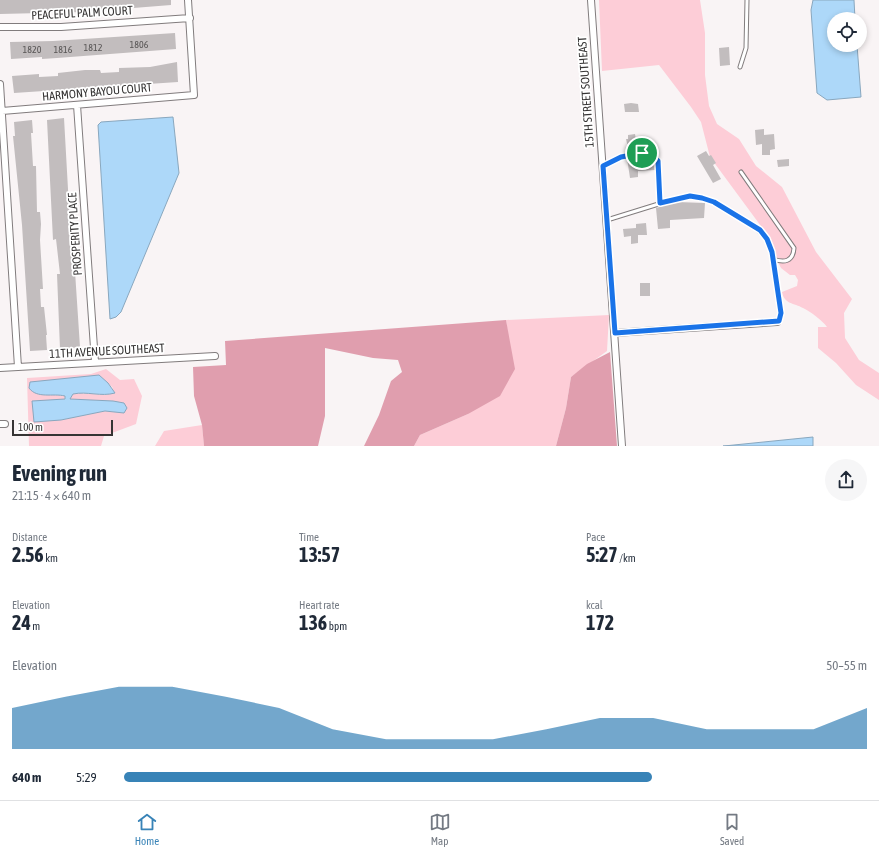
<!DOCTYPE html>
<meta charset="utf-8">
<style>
body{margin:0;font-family:"Asap Condensed",sans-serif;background:#f6f6f7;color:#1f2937;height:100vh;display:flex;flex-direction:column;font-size:15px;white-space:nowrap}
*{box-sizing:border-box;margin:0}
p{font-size:13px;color:#747a83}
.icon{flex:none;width:22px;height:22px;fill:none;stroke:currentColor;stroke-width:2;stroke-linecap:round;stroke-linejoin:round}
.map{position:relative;height:446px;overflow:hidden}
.panel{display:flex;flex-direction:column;background:#fff;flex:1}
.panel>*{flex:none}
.fabs{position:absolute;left:827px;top:12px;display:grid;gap:8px}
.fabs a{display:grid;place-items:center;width:40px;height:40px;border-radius:50%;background:#fff;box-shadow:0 2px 6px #0003;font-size:20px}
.scale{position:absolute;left:12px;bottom:10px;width:101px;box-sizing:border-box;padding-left:4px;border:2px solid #363434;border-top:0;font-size:11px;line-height:14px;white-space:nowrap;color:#363434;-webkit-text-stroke:3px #fff;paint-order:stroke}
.pin{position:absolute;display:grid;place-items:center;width:34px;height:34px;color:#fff;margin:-17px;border:2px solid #fff;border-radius:50%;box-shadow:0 1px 4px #0007}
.round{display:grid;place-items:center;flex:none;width:42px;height:42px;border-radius:21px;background:#f6f6f7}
.head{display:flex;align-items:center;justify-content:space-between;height:68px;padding:0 12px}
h1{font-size:22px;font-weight:700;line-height:30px}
.metrics{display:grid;grid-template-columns:repeat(3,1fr);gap:6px;height:68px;padding:4px 12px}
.metrics div{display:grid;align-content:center}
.metrics b{font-size:20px;font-weight:700}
.metrics small{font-size:11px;font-weight:400}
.metrics p{font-size:11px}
.chart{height:112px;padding:8px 12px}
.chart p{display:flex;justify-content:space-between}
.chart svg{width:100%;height:72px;margin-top:4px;fill:#3883b7;opacity:.7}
ul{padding:0 12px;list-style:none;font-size:13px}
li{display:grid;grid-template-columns:64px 48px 1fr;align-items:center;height:30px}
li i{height:10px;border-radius:5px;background:#3883b7}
.tab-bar{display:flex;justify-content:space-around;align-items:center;height:56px;border-top:1px solid #e0e1e3;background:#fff;font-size:11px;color:#747a83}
.tab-bar a{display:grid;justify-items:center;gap:2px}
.tab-bar .current{color:#3883b7}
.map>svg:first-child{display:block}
.green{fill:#fdcdd7;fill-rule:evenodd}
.forest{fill:#e09eae}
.water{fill:#add8f9;stroke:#89a7be}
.building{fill:#c2bdbe}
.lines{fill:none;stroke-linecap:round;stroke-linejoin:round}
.service-casing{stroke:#817c7d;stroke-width:5}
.minor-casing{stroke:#817c7d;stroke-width:8}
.service{stroke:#fff;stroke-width:3}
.minor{stroke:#fff;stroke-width:6}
.route-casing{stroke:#fff;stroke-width:8}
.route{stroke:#1a73e8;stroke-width:5}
.labels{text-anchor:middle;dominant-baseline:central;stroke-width:3.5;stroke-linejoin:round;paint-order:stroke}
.number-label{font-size:10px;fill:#595656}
.street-label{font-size:12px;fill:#363434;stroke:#fff}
</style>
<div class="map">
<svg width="879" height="446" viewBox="0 0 879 446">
<rect width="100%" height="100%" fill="#f9f4f5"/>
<path class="green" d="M599,0h101l5,33v42l4,31 8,18 22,15 17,27 26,21 34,65 36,47 -8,14 1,25 14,22 20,13v27l-23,-15 -20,-22 -18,-15v-21h9c-4,-6 -17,-16 -24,-19 -9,-5 -19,-4 -21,-16l15,-6 1,-6 -3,-5h-5l-9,-7 -6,-12 -6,-19 -59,-80 -9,-35 -10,-15 -32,-42 -57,6z
M609,315l-2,36 -36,26 -5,31 -10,38h-142l6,-11 48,-21 41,-72 -3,-22z
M106,369l14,11 14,-1 8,17 -6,28 -32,12 -3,10h-72l-2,-68 64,-4zM99,375l14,13 -6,7 -28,-2 -6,1 -3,5 43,2 11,2v10l-19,-2 -44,9 4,-24 -14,-2 -13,1z
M202,425l2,21h-49l9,-15z"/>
<path class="forest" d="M506,320l9,49 -15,27 -32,18 -48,21 -6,11h-50l15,-31 12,-34 11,-9 -4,-12 -25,-2 -48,-10v68l-7,30h-114l-2,-21 -8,-29 -1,-29 33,-2 -1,-24z
M610,352l7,94h-61l10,-38 5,-31 16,-13z"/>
<path class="water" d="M813,0h41l1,19h-21v26h23l4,52 -34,3 -10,-7 -6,-83z
M173,117l6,56 -58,139 -5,5 -6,2 -12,-194 3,-3z
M99,375l9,8 7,10c-14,4 -28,-2 -42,1l-3,5 43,2 11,2 3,5 -3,5 -19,-2 -44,9 -27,2 -2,-21 33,-2v-3c-12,-3 -28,3 -36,-8l1,-6z
M813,437v9h-90h1z"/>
<path class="building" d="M0,0h171v5l-88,7 -83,2z
M175,33l1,16 -119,9 -15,1v-2l-31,2 -1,-17 43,-1z
M729,47l1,18 -10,1 -1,-18z
M177,62l1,20 -164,11 -2,-17 27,-2v3l19,-1v-3l27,-3h15l1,3 18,-1v-4l31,-1z
M631,103l7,1 1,8h-14l-1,-8z
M64,118l5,89 1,19h2l8,121 -20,2 -3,-75h3l-4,-35 -3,1 -6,-120z
M32,120l1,13h-2l2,33h3l1,46h3l1,12 -1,16 3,49h-3l1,18h3l3,28h-1l1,15 -17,1 -8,-126 -9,-89h2l-1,-14z
M764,129v6l10,-1 1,15 -5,1v5h-8v-11l-6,1 -1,-15z
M635,134l3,17 -9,1 -3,-13h2v-4z
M706,151l3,5 2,-1 5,8 -3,2 8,14 -8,4 -16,-27z
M638,157v5l16,-1 1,9 -17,1v6l-8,1 -3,-20z
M789,159v7l-11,1 -1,-7z
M677,202l28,1 -1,15 -34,2v8l-12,1 -2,-21z
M646,223l1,12h-9v8l-7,1v-8l-7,1 -1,-8 13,-1v-4z
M640,283h10v13h-10z"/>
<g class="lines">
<g class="service-casing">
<path id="service" d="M740,67l6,-19 1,-48
M603,166c15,-10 37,-17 53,-8l2,8 2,37
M741,172l53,76c-1,14 -10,15 -21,11
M607,220l58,-18 25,-6 12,2 13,4 38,23 14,14 5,13 9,61 -1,5 -3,4"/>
</g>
<g class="minor-casing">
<path id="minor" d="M591,0l31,446
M0,27h61l129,-9
M0,84l18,283
M77,105l18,257
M2,111l192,-16 -6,-95
M615,333l162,-11
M0,368l215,-12
M0,424h5"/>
</g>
<use href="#service" class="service"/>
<use href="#minor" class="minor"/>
</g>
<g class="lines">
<g class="route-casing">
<path id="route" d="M642,153l10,3 6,5 2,42 30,-7 12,2 12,4 46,28 7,9 5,13 9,61 -2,8 -164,12 -12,-167 18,-9z"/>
</g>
<use href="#route" class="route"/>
</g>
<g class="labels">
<g class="number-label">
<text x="139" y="44">1806</text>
<text x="93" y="47">1812</text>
<text x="32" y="49">1820</text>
<text x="63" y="49">1816</text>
</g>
<g class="street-label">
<text transform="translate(82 13) rotate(-3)">PEACEFUL PALM COURT</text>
<text transform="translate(97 92) rotate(-5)">HARMONY BAYOU COURT</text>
<text transform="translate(586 92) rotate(-94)">15TH STREET SOUTHEAST</text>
<text transform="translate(75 234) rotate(-94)">PROSPERITY PLACE</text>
<text transform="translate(107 351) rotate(-3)">11TH AVENUE SOUTHEAST</text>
</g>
</g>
</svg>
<div class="fabs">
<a><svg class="icon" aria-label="locate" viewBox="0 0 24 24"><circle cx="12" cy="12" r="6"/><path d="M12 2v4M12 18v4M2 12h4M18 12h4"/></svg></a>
</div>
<div class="scale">100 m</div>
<div class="pin" style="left:642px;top:153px;background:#1e9e55"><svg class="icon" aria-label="arrive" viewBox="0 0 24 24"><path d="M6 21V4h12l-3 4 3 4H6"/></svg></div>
</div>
<section class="panel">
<div class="head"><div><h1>Evening run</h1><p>21:15 · 4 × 640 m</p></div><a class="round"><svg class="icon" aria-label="share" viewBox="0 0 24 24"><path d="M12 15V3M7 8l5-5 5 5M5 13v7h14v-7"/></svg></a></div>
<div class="metrics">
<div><p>Distance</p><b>2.56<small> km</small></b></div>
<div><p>Time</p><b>13:57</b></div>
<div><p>Pace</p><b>5:27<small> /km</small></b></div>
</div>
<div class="metrics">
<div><p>Elevation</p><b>24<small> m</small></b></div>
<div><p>Heart rate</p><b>136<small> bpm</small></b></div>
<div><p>kcal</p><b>172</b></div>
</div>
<div class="chart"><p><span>Elevation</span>50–55 m</p>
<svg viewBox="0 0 160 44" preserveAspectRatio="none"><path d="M0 44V19L10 12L20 6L30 6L40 12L50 19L60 32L70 38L80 38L90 38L100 32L110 25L120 25L130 32L140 32L150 32L160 19V44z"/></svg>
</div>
<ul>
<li><b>640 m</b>5:29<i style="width:71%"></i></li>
</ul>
</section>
<nav class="tab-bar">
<a class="current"><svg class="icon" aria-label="home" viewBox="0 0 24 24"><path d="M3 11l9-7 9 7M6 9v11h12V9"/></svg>Home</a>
<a><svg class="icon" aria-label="map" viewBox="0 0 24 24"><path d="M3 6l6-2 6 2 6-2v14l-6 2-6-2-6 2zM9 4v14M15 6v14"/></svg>Map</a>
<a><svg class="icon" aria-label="saved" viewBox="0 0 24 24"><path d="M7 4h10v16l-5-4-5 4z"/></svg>Saved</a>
</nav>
